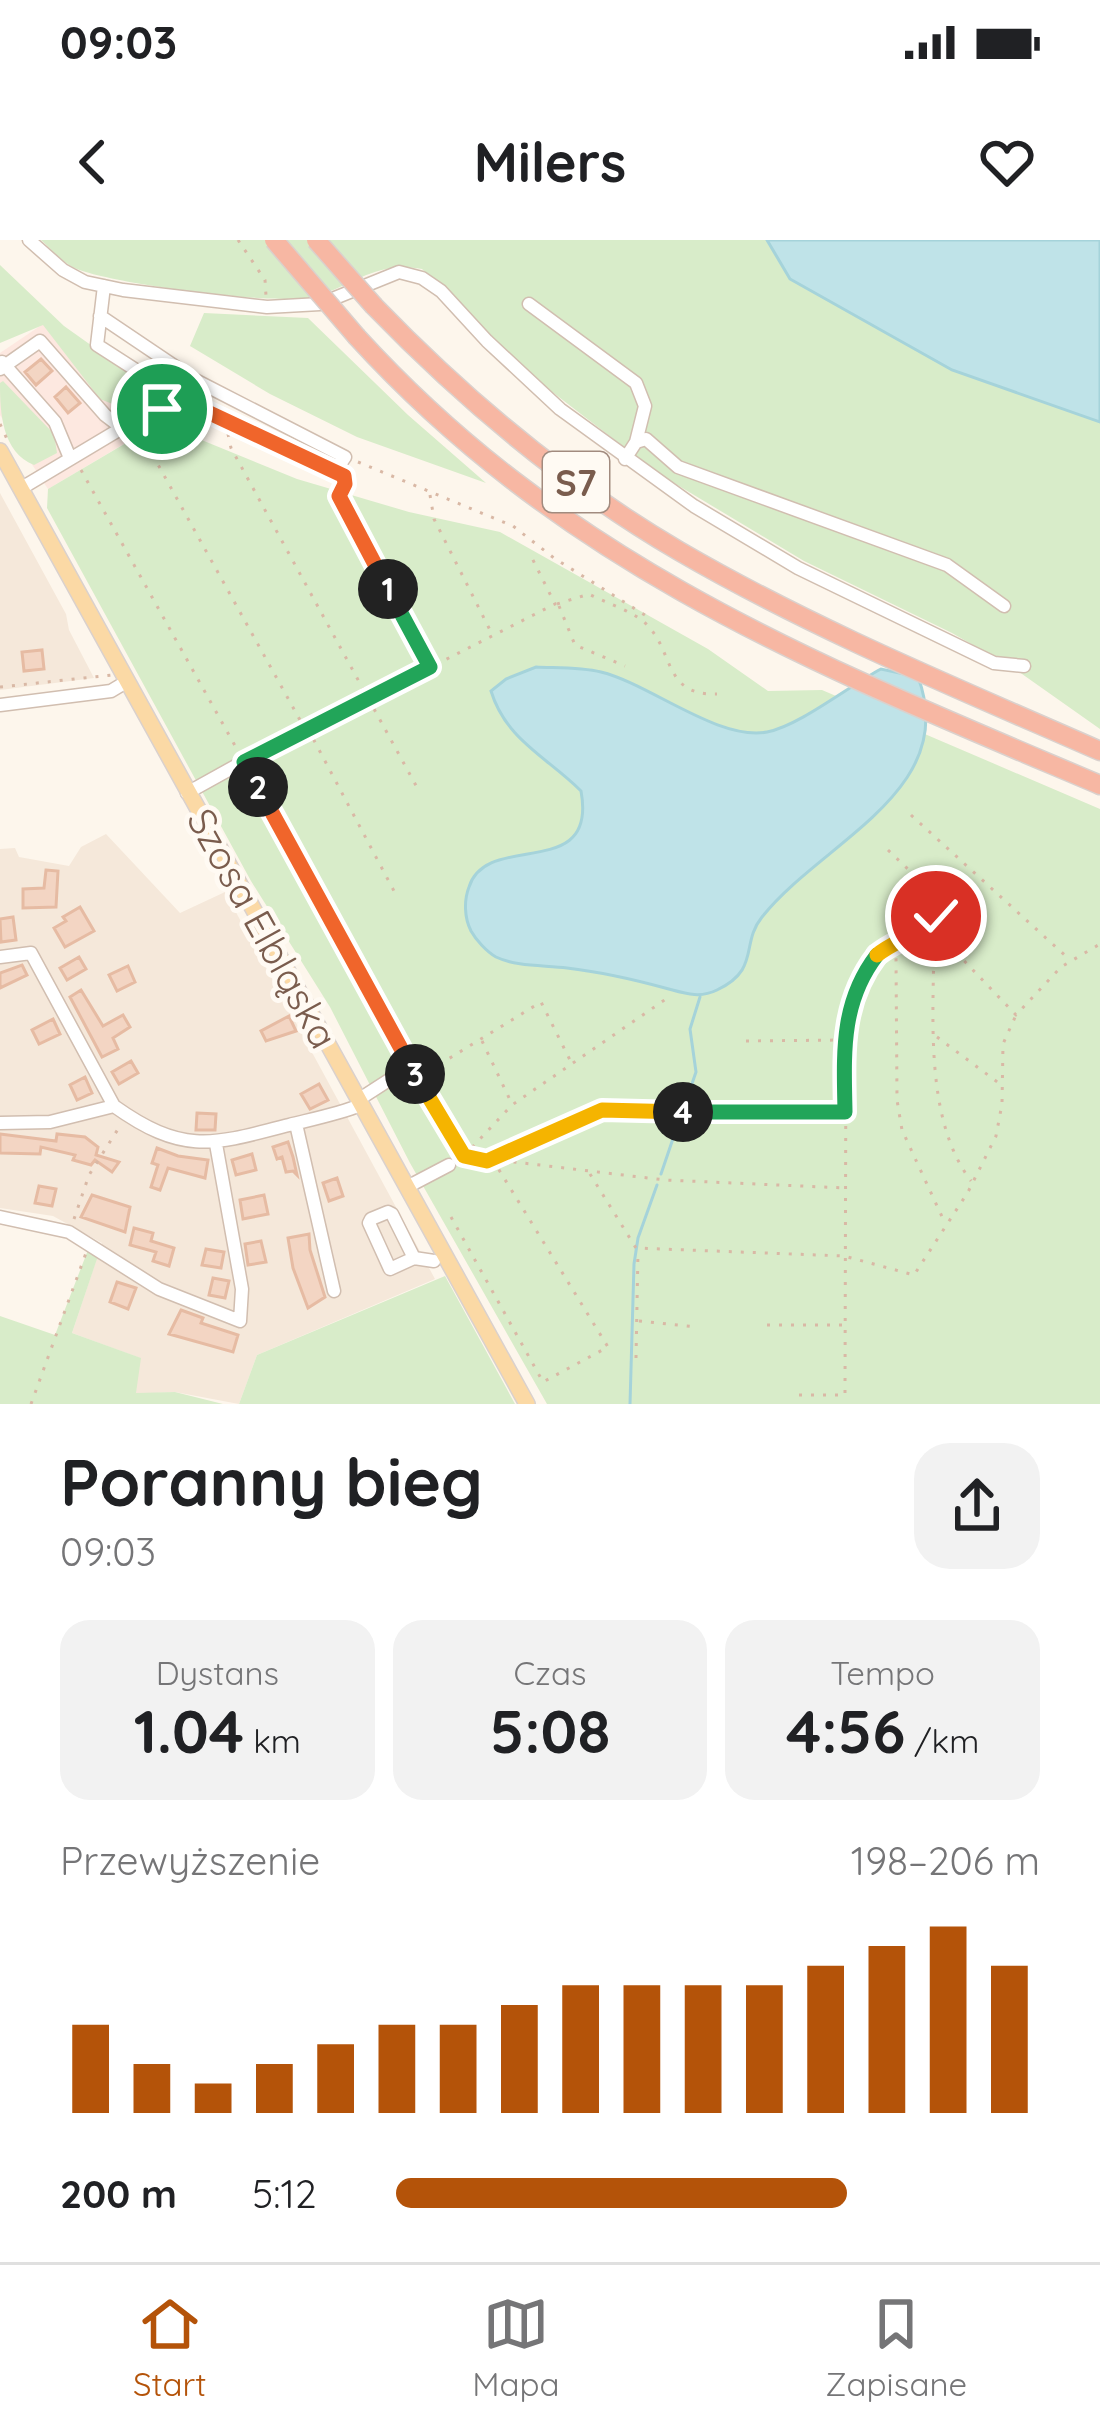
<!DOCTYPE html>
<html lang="pl">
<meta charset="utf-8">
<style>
body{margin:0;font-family:Quicksand,sans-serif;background:#f2f2f2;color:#202124;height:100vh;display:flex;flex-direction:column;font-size:45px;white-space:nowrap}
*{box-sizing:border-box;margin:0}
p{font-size:39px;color:#757577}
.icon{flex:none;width:66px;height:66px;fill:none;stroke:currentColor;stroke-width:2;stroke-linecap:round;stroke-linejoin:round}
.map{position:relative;height:1164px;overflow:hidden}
.panel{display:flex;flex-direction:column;background:#fff;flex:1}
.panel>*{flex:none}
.pin{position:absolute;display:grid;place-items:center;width:102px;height:102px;color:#fff;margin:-51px;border:6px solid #fff;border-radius:50%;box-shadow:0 3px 12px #0007}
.km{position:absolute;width:60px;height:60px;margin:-30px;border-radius:50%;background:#222;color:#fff;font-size:33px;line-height:60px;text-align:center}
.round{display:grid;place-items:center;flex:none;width:126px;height:126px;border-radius:36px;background:#f2f2f2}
.overview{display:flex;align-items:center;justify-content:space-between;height:204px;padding:0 60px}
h1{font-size:66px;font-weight:700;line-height:90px}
.figures{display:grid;grid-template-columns:repeat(3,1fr);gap:18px;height:204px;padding:12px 60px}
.figures div{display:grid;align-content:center;border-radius:30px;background:#f2f2f2;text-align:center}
.figures b{font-size:60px;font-weight:700}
.figures small{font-size:33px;font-weight:400}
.figures p{font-size:33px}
.chart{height:336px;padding:24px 60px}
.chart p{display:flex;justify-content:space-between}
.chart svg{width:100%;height:216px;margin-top:12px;stroke:#b45309;stroke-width:6}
ul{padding:0 60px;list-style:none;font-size:39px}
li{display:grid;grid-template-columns:192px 144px 1fr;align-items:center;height:90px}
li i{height:30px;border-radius:15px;background:#b45309}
.status{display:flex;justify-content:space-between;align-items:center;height:84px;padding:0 60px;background:#fff;direction:ltr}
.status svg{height:33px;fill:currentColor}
header{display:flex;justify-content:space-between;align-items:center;height:156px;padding:0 60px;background:#fff;font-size:54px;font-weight:700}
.dock{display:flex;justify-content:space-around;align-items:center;height:168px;border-top:3px solid #e0e0e0;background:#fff;font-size:33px;color:#757577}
.dock a{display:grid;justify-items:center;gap:6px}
.dock .current{color:#b45309}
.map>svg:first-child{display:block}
.residential{fill:#f5e8da}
.commercial{fill:#fde8e0}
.green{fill:#d8ecc9}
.water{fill:#bfe3e8;stroke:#a5d3da;stroke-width:3}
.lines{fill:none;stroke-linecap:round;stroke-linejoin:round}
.stream{stroke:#a5d3da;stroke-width:3}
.building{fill:#f3d5c3;stroke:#e6bba3;stroke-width:3}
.minor-casing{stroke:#d1beb0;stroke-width:15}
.major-casing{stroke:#dad1cd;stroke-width:18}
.highway-casing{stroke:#dad1cd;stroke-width:21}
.path{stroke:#d9b8a5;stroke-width:3;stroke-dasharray:3 9;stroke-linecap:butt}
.minor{stroke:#fff;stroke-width:12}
.major{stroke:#fbd9a5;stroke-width:15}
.highway{stroke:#f7b7a3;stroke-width:18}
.highway-bridge-casing{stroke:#dad1cd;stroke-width:21;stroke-linecap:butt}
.highway-bridge{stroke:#f7b7a3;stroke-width:18}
.split-1-casing{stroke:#fff;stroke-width:24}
.split-2-casing{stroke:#fff;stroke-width:24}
.split-3-casing{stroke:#fff;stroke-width:24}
.split-4-casing{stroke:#fff;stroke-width:24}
.split-5-casing{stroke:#fff;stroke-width:24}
.split-6-casing{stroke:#fff;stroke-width:24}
.split-1{stroke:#f0652b;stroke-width:15}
.split-2{stroke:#22a559;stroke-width:15}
.split-3{stroke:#f0652b;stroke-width:15}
.split-4{stroke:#f5b400;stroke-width:15}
.split-5{stroke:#22a559;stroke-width:15}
.split-6{stroke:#f5b400;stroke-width:15}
.labels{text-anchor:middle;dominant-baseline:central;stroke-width:10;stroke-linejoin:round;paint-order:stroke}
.shield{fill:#fffaf3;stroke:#a28b7f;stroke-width:3}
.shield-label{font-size:36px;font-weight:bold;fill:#7a5c4d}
.street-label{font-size:39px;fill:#7a5c4d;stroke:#fffaf3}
</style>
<div class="status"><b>09:03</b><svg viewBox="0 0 49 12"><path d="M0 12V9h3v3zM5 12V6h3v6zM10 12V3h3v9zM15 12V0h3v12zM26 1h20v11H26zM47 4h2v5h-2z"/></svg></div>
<header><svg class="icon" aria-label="back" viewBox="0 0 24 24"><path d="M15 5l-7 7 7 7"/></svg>Milers<svg class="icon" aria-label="heart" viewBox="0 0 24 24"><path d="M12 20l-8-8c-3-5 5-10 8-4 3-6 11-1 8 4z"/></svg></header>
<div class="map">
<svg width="1100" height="1164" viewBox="0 0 1100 1164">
<rect width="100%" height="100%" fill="#fdf6ec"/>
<path class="residential" d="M0,253l66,121 3,16 25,48 -94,12z
M106,594l74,79 45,-21 210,387 -178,76 -18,49 -64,-12 -40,2 5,-36 -68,-25 30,-90 -49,-27 -53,-8v-359l15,-1 4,9 50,9 12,-19z"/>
<path class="commercial" d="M43,84l96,111 -91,54 -48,-74v-62z"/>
<path class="green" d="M41,0h726l23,39 162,91 148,52v307l-85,-60 -63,-36 -148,-72 -145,-87 -121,-93 -116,-112c-46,-8 -64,14 -105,27 -35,11 -203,-12 -240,-27 -13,-5 -25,-19 -36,-29z
M0,25l64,61 79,56 11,17 -24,12 -30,-12 -57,-74 -43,18z
M204,73l104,5 100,97 78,68 -129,-46 -87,-43 -80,-48z
M3,141l51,53 3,19 -23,12c-32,-13 -34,-52 -34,-82z
M160,183l137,56 112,33 91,20 208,117 60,42 54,-1 278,119v595h-553l-137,-241 -80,-156 -79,-126 -204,-373 1,-19z
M88,1010l10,6 -26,77 69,25 -5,35 39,-1 48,12h-223v-88l55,19z
M445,1036l70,128h-276l18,-49z"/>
<path class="water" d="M767,0h333v182l-148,-52 -162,-91z
M536,427c21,1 45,0 65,5 49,12 117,69 166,60 32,-6 82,-46 114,-63l37,8c43,114 -97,165 -156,240 -22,27 -1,52 -45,73 -18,9 -33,3 -52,-2 -33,-9 -64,-16 -98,-20 -23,-3 -50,-1 -71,-11 -9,-5 -20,-17 -25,-26 -7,-14 -7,-31 -2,-44 18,-57 129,-4 112,-96 -34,-34 -75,-51 -90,-100l15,-12z"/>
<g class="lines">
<path class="stream" d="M684,867l12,-35 -6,-43 10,-32
M661,934l19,-56
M630,1164l4,-140 4,-26 19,-53"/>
</g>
<path class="building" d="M41,119l11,12 -16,14 -11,-13z
M66,147l14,16 -12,10 -13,-16z
M42,410l2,19 -20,2 -2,-19z
M46,630l12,1 -2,36 -33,1v-19l21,-1z
M80,667l14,24 -29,16 -11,-19 12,-7 -3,-4z
M13,677l3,23 -15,2 -1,-23z
M79,717l7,12 -19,11 -7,-12z
M22,725l5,10 -27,13v-15z
M128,726l7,16 -18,9 -8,-16z
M81,750l22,36 20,-11 7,12 -17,11 5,11 -16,8 -32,-60z
M289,776l7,15 -30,10 -5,-10z
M53,779l7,15 -21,10 -7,-14z
M131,821l7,12 -19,11 -7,-12z
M85,837l7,16 -15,7 -7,-15z
M319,844l9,16 -18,9 -9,-15z
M197,873l19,1 -1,16h-19z
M0,894l56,7 1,-7 28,3 13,10 -2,8 23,7 -7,10 -17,-12 -4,5 -18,-5 2,-5 -34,-8 -1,7 -40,-1z
M288,902l5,15 4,18 -4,-4 -7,1 -4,-15 -5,2 -4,-12z
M157,908l21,8 30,4 -3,18 -37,-10 -8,22 -9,-3 7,-22 -6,-2z
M252,914l4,16 -20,5 -4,-15z
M337,938l6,18 -14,5 -6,-18z
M39,946l17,3 -4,17 -17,-3z
M92,955l38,12 -5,25 -44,-15z
M264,955l4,19 -25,5 -3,-19z
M134,988l19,5 -2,8 23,7 -5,18 -16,-5 3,-9 -26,-7z
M309,994l1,16 15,47 -17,11 -15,-40 -5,-30z
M261,1001l5,21 -18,3 -3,-21z
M206,1009l18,3 -3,16 -19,-3z
M213,1038l16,3 -4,17 -16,-3z
M117,1042l19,6 -8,21 -18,-7z
M181,1070l22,8 -2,5 37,12 -5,17 -64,-18z"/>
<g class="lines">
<g class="minor-casing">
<path id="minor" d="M29,0l34,30 22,12 38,8 144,17 53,-3 79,-32 23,6 19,13 46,50 73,68 134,97 104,62 196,95 30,3
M529,64l107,79 9,23 -9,36
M100,76l95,64 150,77 -9,13 -152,-69 -87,-56 7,-59
M2,122l53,60 15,36
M0,129l40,-28 65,74 17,13
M625,219l11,-17 10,-3 32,28 269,98 57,41
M20,249l102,-61 62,-27
M0,465l111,-14 15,-9
M187,553l54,-30
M0,717l31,-4 83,153c69,49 98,39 175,19 24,-6 49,-11 72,-20
M358,860l48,-31
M0,883l50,-1 64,-16
M296,884l38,167
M407,947l42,-22
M0,977l69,15 90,57 81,32 2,-32 -26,-145
M414,1018l-24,11 -21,-46 2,-4 17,-7 4,2 22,44 20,3"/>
</g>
<g class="major-casing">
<path id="major" d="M0,211l527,953"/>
</g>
<g class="highway-casing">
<path id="highway" d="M374,66c91,94 192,179 305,245 134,78 280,138 421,200
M357,97c211,231 463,329 743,448"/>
</g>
<path class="path" d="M238,0l27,40 1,16
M0,184l7,15
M141,194l164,295
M228,194l3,14 188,343
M358,222l155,64 41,32 94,59
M81,230l157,281
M344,238l-5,18 91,169
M430,255l4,24 58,115
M557,364l32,-10c17,9 47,18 59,32 26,27 16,70 69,68
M559,366l16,39 50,21
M0,447l112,-12
M308,489l86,162
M254,517l301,-153 -25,-50
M249,530l157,286
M911,575l158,144
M888,610l47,45 1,21 -11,12
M934,695c0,76 -11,183 37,246
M889,709l7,8 1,143 5,30 42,91
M937,797l63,47
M482,801l29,61
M746,801l96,-1
M416,835l48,81 201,24 181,8
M419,837l122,-75 31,62
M464,916l48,-51 154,-106
M489,921l105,-49 15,-3 236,3
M590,934l46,74 208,8 70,19 54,-83 28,-56 6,-32 1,-60 13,-29
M451,977l92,165 65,-35 -112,-182
M74,979l15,-44 31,-49
M639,1081l57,6
M767,1085h75
M636,1118l2,-107
M799,1155h46l1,-370 13,-46 16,-22 30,-22 19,-6 25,16 67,70 45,-48 39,-23
M31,1164l55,-151"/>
<use href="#minor" class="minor"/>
<use href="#major" class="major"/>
<use href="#highway" class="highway"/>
<g class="highway-bridge-casing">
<path id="highway-bridge" d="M274,0l83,97
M316,0l58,66"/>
</g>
<use href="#highway-bridge" class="highway-bridge"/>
</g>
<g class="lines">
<g class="split-1-casing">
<path id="split-1" d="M162,169l22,-8 160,75 1,8 -6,12 49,93"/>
</g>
<g class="split-2-casing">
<path id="split-2" d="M258,547l-14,-25 186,-95 -42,-78"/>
</g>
<g class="split-3-casing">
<path id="split-3" d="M258,547l157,287"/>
</g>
<g class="split-4-casing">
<path id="split-4" d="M415,834l49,82 23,5 115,-51 81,2"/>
</g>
<g class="split-5-casing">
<path id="split-5" d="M683,872h162c-1,-57 -5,-109 32,-157"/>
</g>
<g class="split-6-casing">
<path id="split-6" d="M877,715c18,-15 45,-21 59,-39"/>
</g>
<use href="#split-1" class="split-1"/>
<use href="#split-2" class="split-2"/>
<use href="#split-3" class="split-3"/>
<use href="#split-4" class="split-4"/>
<use href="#split-5" class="split-5"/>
<use href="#split-6" class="split-6"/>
</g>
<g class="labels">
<rect class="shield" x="543" y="212" width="66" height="60" rx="9"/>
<g class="shield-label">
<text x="576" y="242">S7</text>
</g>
<g class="street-label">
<text transform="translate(263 688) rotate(61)">Szosa Elbląska</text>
</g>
</g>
</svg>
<div class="pin" style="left:162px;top:169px;background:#1e9e55"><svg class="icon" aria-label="arrive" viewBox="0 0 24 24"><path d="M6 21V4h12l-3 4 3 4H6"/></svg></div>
<div class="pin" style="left:936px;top:676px;background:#d93025"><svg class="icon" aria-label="check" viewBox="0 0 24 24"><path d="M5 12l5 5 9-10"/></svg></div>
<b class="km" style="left:388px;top:349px">1</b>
<b class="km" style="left:258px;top:547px">2</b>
<b class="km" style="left:415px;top:834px">3</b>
<b class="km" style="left:683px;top:872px">4</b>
</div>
<section class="panel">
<div class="overview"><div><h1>Poranny bieg</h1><p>09:03</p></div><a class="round"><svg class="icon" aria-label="share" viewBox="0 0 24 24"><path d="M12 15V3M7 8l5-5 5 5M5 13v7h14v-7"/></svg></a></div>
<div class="figures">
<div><p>Dystans</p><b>1.04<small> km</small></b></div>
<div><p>Czas</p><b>5:08</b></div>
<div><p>Tempo</p><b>4:56<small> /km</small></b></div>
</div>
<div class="chart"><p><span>Przewyższenie</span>198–206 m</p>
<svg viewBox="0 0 160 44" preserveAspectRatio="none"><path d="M5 44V26M15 44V34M25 44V38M35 44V34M45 44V30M55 44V26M65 44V26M75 44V22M85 44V18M95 44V18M105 44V18M115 44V18M125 44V14M135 44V10M145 44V6M155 44V14"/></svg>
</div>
<ul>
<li><b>200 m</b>5:12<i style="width:70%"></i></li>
</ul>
</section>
<nav class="dock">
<a class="current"><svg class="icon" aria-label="home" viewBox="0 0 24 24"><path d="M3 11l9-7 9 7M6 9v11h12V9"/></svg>Start</a>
<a><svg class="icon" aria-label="map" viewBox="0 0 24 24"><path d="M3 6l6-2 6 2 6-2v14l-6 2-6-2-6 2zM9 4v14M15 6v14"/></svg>Mapa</a>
<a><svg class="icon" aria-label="saved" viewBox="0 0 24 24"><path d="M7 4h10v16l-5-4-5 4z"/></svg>Zapisane</a>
</nav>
